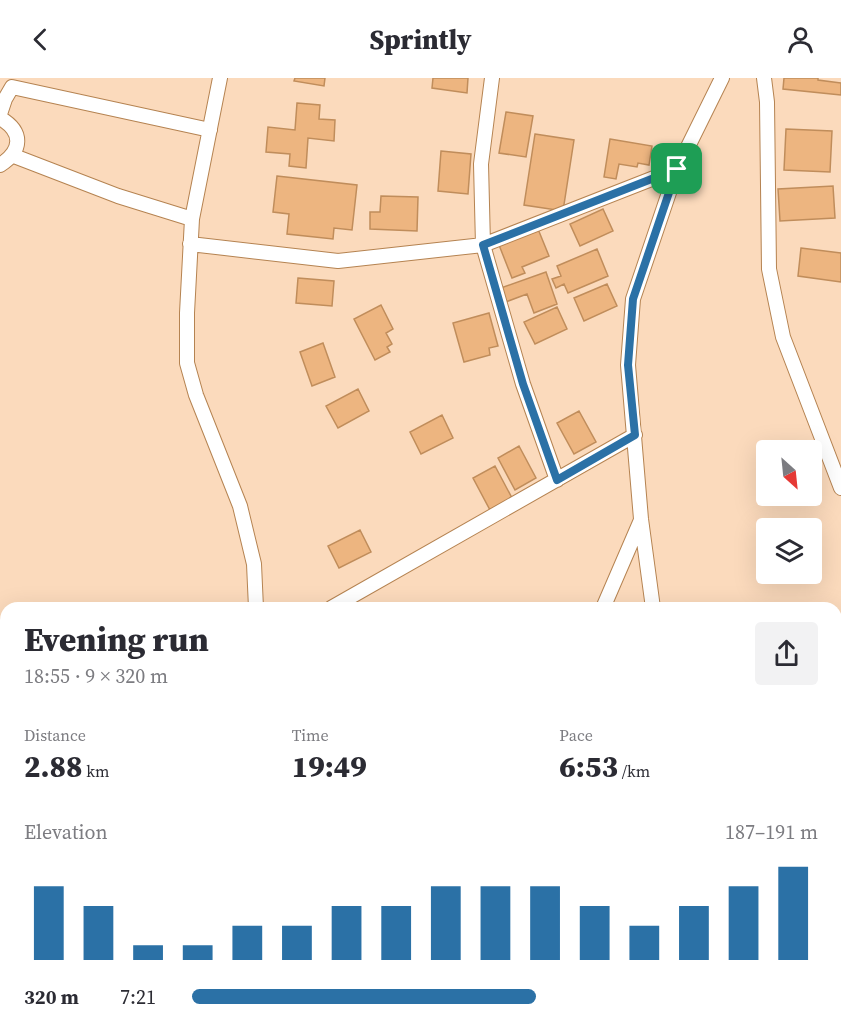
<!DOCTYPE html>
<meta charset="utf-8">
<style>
body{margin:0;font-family:"Source Serif 4",serif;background:#f2f2f3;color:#2b2b33;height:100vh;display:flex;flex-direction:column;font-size:22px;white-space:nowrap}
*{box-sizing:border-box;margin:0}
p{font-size:20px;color:#7c7c81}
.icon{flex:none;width:33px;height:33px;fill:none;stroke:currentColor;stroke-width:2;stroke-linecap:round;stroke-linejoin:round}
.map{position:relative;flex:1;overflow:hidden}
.side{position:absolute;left:0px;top:524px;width:842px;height:430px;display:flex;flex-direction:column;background:#fff;border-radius:18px 18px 0 0;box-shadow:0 6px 24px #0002}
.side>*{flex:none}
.needle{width:39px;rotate:153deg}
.buttons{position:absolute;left:756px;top:362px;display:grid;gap:12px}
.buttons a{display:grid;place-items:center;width:66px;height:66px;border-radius:6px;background:#fff;box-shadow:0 6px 24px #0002;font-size:30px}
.pin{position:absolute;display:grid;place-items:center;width:51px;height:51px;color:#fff;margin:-26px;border-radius:12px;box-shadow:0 3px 9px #0006}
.round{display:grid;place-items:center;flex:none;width:63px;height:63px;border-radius:6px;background:#f2f2f3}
.head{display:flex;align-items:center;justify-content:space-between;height:102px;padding:0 24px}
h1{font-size:33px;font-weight:800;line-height:45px}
.figures{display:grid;grid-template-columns:repeat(3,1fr);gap:9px;height:102px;padding:6px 24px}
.figures div{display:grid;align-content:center}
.figures b{font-size:30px;font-weight:800}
.figures small{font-size:16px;font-weight:400}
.figures p{font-size:16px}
.chart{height:168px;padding:12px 24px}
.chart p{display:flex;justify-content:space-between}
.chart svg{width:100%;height:108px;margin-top:6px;stroke:#2b71a6;stroke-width:6}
ul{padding:0 24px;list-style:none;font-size:20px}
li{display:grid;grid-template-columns:96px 72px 1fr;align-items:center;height:45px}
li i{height:15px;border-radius:8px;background:#2b71a6}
header{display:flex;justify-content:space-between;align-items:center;height:78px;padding:0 24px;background:#fff;font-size:27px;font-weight:800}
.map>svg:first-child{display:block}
.building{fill:#edb580;stroke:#c08d5b;stroke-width:1.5}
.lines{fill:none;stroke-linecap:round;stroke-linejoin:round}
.street-casing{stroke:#b58351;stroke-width:16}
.street{stroke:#fff;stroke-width:14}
.route-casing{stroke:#fff;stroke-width:12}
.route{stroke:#2b71a6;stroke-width:8}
</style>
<header><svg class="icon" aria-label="back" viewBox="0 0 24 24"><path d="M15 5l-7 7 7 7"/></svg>Sprintly<svg class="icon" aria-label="person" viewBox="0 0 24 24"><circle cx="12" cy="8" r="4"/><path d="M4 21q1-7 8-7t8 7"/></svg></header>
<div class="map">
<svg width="841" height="953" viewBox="0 0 841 953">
<rect width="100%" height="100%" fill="#fbdabc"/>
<path class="building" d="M295,0h30l-1,8 -30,-5z
M433,0h35l-1,15 -35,-5z
M784,0h34v2l23,3v12l-58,-6z
M297,25l23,2 -1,14 16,1 -1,21 -26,-3 -2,30 -17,-2 1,-12 -24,-2 2,-25 27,3z
M506,34l27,4 -7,41 -27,-4z
M786,51l46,2 -2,41 -46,-2z
M535,56l39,6 -11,71 -39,-6z
M610,61l42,7 -3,19 -11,-2 -1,4 -18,-3 -3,15 -12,-2z
M441,73l30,3 -3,40 -30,-3z
M277,98l80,9 -5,45 -18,-2 -1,11 -46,-5 2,-20 -16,-2z
M833,108l2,32 -55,3 -2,-32z
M381,118l37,1 -1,34 -47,-2v-17h10z
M603,131l10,22 -33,15 -10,-22z
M538,151l11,27 -27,11 3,6 -13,5 -13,-33z
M801,170l40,5v29l-43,-6z
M597,171l11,27 -40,17 -4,-9 -8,4 -4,-9 9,-3 -4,-10z
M546,194l11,32 -23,9 -7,-19 -24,9 -5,-14z
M298,200l36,3 -2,25 -36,-3z
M607,206l10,22 -33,15 -10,-23z
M381,227l12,24 -7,4 6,11 -5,3 3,5 -15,8 -21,-41z
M557,229l10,22 -32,15 -11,-22z
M489,235l9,33 -9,2 1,7 -26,7 -11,-39z
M323,265l12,34 -23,9 -12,-34z
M358,311l11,22 -31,17 -12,-22z
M579,333l17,31 -22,12 -17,-31z
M442,337l11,23 -32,16 -11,-22z
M519,368l17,32 -21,12 -17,-32z
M495,388l17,32 -22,12 -17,-32z
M360,452l11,22 -32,16 -11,-22z
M840,865l1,33 -5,2v-33z
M609,948h12l1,5h-39z
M635,948h53l1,5h-53z
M748,948h47l-6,5h-40z"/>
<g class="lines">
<g class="street-casing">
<path id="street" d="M220,0l-28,141 -5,94v50l9,32 44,111 14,58 2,44
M492,0l-11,86 2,81 40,139 34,96
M764,0l3,24 2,167 14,68 58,151
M0,36l5,-15 7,-12 198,43
M0,40c24,14 22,33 0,47
M14,78l104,40 74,23
M190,166l148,17 145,-16 194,-76
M331,530l304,-173
M603,530l38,-88
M653,530l-12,-89 -13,-154 5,-66 44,-130 45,-91
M836,559l5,-1
M0,809l6,1
M836,905l5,-1
M743,948l1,5
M3,953l3,-12
M239,953v-5
M722,953v-5"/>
</g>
<use href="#street" class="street"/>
</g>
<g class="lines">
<g class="route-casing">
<path id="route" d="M677,91l-44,130 -5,66 7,70 -78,45 -34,-96 -40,-139z"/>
</g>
<use href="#route" class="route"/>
</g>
</svg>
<div class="buttons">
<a><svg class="needle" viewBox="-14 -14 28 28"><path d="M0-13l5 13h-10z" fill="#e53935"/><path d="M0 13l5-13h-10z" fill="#7c7c81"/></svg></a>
<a><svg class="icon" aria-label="layers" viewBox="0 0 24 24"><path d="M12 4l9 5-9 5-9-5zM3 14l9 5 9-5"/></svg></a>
</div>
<div class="pin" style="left:677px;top:91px;background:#1e9e55"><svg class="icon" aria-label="arrive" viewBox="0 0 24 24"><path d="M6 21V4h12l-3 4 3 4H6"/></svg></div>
<section class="side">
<div class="head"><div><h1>Evening run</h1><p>18:55 · 9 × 320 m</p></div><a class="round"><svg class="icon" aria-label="share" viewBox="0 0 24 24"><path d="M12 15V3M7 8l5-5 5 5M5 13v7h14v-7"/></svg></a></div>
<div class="figures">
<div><p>Distance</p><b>2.88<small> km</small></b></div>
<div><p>Time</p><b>19:49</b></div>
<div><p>Pace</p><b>6:53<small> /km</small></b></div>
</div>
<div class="chart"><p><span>Elevation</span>187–191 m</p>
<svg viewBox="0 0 160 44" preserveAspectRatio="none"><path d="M5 44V14M15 44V22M25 44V38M35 44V38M45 44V30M55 44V30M65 44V22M75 44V22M85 44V14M95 44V14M105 44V14M115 44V22M125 44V30M135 44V22M145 44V14M155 44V6"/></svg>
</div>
<ul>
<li><b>320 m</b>7:21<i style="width:55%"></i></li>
</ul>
</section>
</div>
